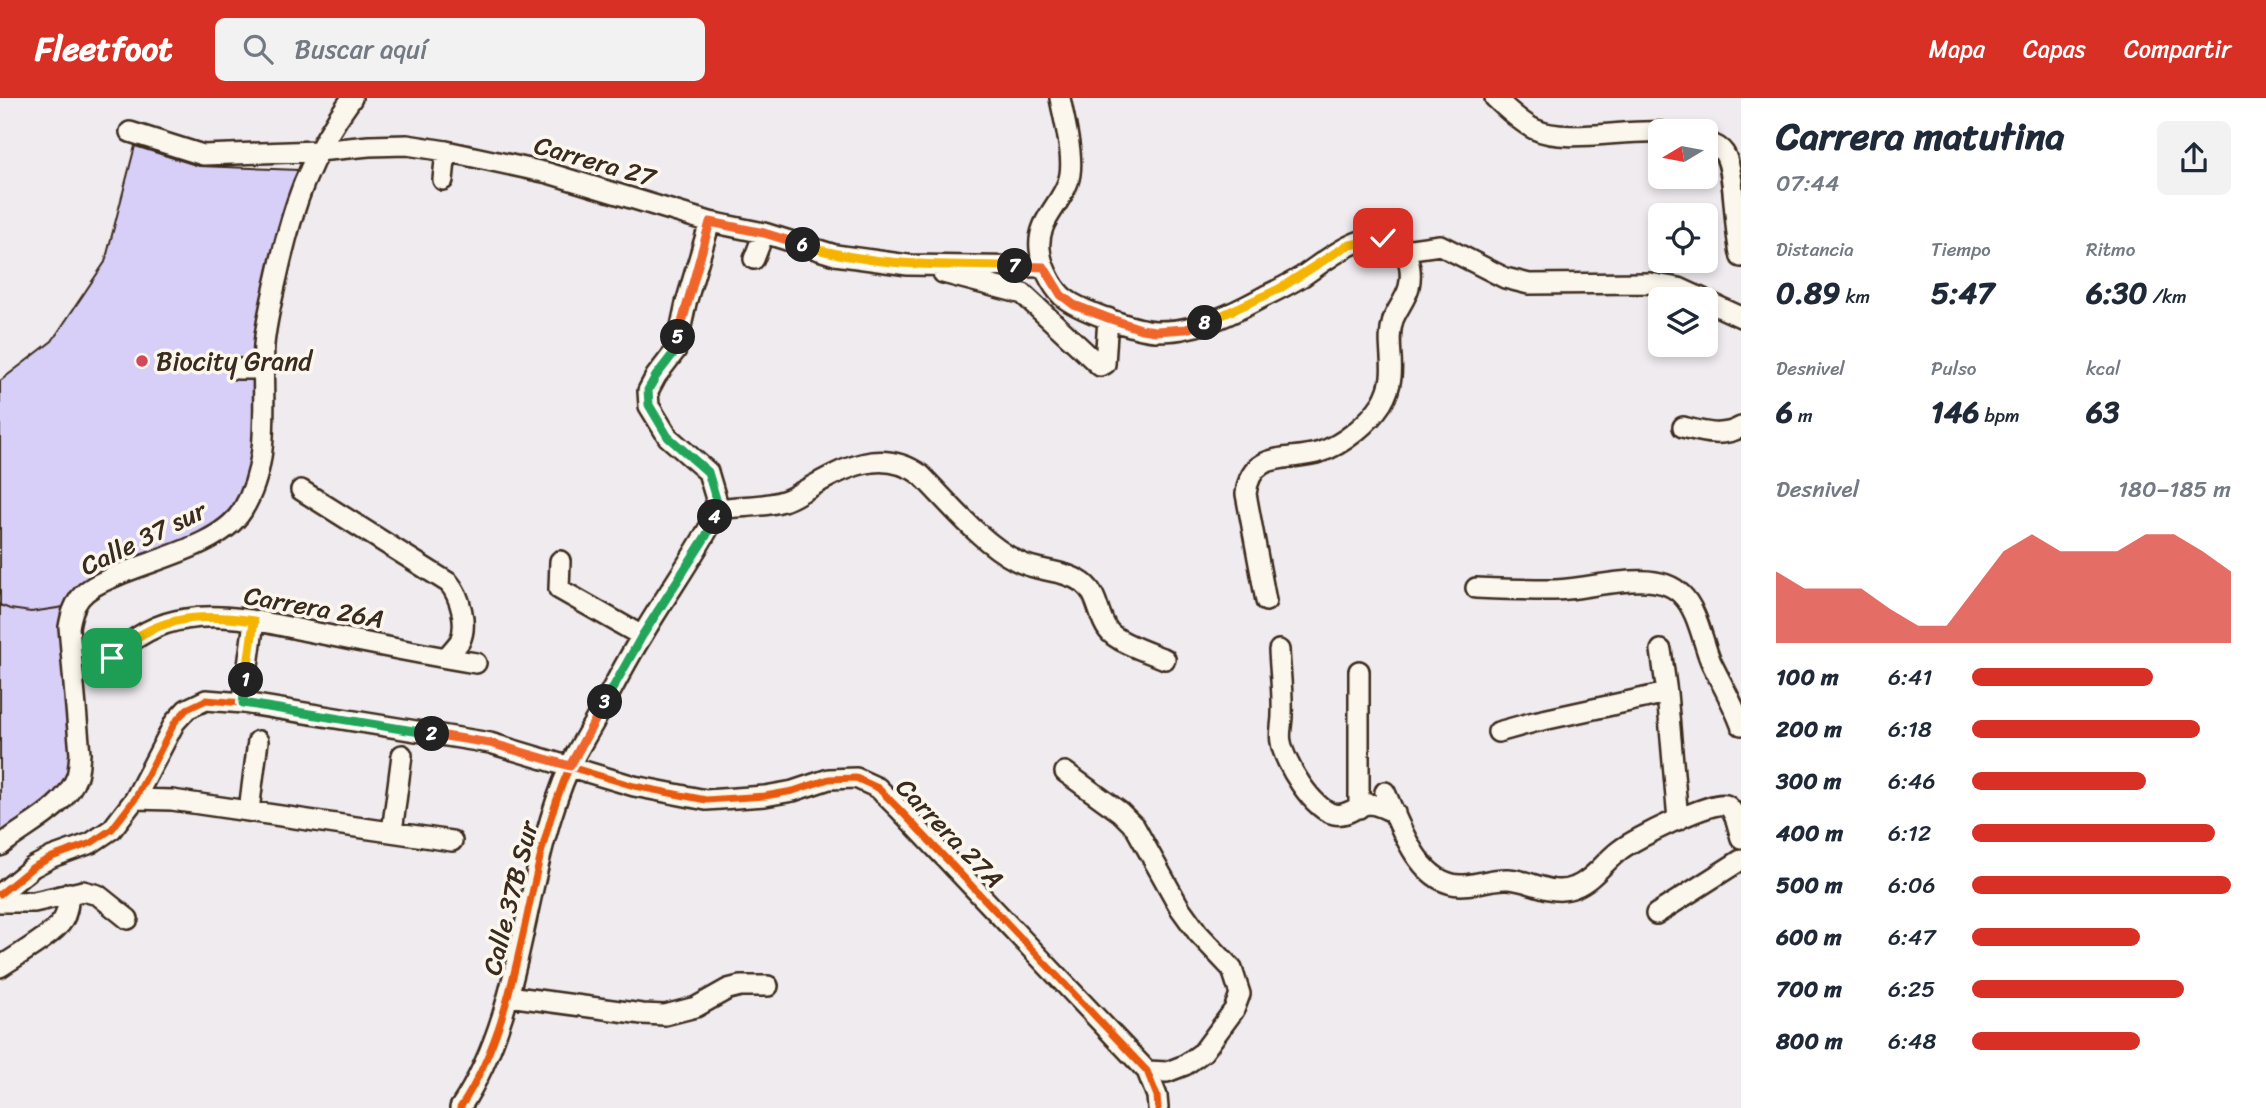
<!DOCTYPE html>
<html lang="es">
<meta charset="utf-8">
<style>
body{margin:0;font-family:Sriracha,sans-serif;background:#f2f2f3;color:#1f2937;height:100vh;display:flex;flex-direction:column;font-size:26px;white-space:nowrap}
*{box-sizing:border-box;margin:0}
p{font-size:23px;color:#747a83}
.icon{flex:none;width:38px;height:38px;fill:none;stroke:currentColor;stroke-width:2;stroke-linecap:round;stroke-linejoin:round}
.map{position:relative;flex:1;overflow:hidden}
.sheet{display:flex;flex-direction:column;background:#fff;width:525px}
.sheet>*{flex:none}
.needle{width:46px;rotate:260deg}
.controls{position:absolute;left:1648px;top:21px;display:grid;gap:14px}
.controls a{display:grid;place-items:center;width:70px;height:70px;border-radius:10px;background:#fff;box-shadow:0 4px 10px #0003;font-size:35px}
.pin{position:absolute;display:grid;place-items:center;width:60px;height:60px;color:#fff;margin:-30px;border-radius:14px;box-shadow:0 4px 10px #0006}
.km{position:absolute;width:35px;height:35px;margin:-18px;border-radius:50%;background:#222;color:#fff;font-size:19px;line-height:35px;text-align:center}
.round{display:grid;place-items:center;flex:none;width:74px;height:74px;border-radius:10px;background:#f2f2f3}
.summary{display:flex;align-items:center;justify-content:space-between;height:119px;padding:0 35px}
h1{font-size:38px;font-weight:800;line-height:52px}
.figures{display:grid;grid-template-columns:repeat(3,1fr);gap:10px;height:119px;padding:7px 35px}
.figures div{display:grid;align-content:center}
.figures b{font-size:30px;font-weight:800}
.figures small{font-size:19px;font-weight:400}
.figures p{font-size:19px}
.chart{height:196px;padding:14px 35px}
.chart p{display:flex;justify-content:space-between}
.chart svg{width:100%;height:126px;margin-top:7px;fill:#d93025;opacity:.7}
ul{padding:0 35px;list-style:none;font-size:23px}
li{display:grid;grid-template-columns:112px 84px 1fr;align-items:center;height:52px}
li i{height:18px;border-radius:9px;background:#d93025}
header{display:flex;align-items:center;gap:42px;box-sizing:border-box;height:98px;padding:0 35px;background:#d93025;color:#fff}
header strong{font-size:33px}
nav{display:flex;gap:38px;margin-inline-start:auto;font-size:24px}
.search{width:490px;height:63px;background:#f2f2f3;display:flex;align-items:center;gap:18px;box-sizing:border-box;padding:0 24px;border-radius:10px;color:#747a83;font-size:26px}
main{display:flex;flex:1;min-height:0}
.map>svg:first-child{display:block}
.building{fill:#d7cff7;stroke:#3b2a1e;stroke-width:2}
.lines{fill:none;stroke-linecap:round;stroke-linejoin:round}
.minor-casing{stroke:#3b2a1e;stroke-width:24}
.minor{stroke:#fbf7ec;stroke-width:19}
.cycleway-casing{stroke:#fbf7ec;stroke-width:11}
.cycleway{stroke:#e8590c;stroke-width:7}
.split-1-casing{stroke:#fff;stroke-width:14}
.split-2-casing{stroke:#fff;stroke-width:14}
.split-3-casing{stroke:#fff;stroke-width:14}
.split-4-casing{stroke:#fff;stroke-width:14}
.split-5-casing{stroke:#fff;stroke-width:14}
.split-6-casing{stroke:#fff;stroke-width:14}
.split-7-casing{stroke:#fff;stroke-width:14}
.split-8-casing{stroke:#fff;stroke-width:14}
.split-9-casing{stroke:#fff;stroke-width:14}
.split-1{stroke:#f5b400;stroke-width:9}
.split-2{stroke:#22a559;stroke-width:9}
.split-3{stroke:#f0652b;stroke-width:9}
.split-4{stroke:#22a559;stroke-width:9}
.split-5{stroke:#22a559;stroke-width:9}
.split-6{stroke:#f0652b;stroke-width:9}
.split-7{stroke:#f5b400;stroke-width:9}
.split-8{stroke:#f0652b;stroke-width:9}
.split-9{stroke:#f5b400;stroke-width:9}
.poi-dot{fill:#d1495b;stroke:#fbf7ec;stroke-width:2.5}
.labels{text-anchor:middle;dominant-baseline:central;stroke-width:7;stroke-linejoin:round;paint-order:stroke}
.street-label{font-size:26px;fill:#3b2a1e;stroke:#fbf7ec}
.poi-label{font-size:26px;fill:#3b2a1e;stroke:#fbf7ec;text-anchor:start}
</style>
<header>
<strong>Fleetfoot</strong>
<div class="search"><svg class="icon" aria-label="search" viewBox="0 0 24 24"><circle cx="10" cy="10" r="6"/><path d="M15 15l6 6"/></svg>Buscar aquí</div>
<nav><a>Mapa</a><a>Capas</a><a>Compartir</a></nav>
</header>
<main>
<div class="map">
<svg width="1741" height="1010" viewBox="0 0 1741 1010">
<rect width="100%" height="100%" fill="#f0ebef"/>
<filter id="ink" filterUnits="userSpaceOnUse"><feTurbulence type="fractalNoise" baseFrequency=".0143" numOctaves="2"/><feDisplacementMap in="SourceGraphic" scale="14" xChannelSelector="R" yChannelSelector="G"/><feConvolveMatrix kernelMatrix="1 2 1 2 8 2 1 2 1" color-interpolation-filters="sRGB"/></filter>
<g filter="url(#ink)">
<path class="building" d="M135,48l64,20 100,4 -27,94 -15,182 -21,63 -15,15 -144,65 -13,18 -33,5 -21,-3 -10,-4v-224l52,-40 53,-79z
M0,507l10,4 21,3 33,-5 -1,39 10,120 -17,31 -56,41z"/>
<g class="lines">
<g class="minor-casing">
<path id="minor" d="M1060,0c4,22 16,63 8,84 -8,24 -31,39 -28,67 1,15 11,36 22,47 15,14 73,34 94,35 10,0 21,0 31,-3 27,-5 54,-19 78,-32 13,-6 26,-13 38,-20 22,-15 71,-57 98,-29 9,10 11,27 8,40 -3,12 -12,22 -16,33 -9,29 8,51 -11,83 -13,20 -39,42 -62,49 -31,10 -69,-3 -74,42l20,107
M1495,0c12,11 25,24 39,31 31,15 91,0 127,3
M130,34l73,23 115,-4 51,-5 38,-1 39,6 102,22 162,49 54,11 71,22 73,10 136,2
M1706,44c7,2 14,5 18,11 12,18 9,77 17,104
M443,82l3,-29
M1404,152l36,-5 65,33 24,6 121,-1 29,5 24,11
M754,161l10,-26
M943,175l80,21 77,72 5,-2 3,-46
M1706,203l35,16
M237,271h28
M1683,329c20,5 39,11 58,0
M301,392l148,93c11,13 19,41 11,58 -4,6 -10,12 -14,17
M719,411c21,-4 43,-1 64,-8 8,-2 16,-8 24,-12 37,-21 75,-42 114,-14 29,29 60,68 96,86 20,11 47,8 66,22 16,12 14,32 25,47 8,12 42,23 57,29
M560,463l-1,28 83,47
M1476,490c25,1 50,2 75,2 35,1 103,-24 130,4 17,16 21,47 30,68 10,21 22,41 30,63
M1279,552c1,22 4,44 3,65 0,9 -3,19 -1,27 3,20 32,68 53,72 14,3 22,-9 35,-10 9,0 18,6 26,9
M1661,552l6,43 11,127
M112,560c21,-21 44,-35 74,-39 40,-7 82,4 121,12 56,11 112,23 169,32
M243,605l11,-82
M1498,634l36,-10 133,-29
M1065,674l55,40 15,15 45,81 18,25 34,36 8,25 -6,16 -31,42 -18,13 -18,7 -20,-1
M1385,694c15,33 34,93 76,93 16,0 31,-7 47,-6 24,1 43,18 67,8 18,-7 30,-26 45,-37 12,-10 94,-51 106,-45 10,5 12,24 15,33
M135,701l37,1 280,41
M1359,710v-137
M249,712l9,-69
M392,734l10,-77
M0,748c26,-21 65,-37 77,-70 2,-7 2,-15 3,-22l-11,-127c2,-11 4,-20 11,-29 8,-10 20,-15 31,-20 38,-18 108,-31 131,-67 31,-50 19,-110 22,-166 2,-23 8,-46 13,-68 15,-69 32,-121 75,-179
M0,796l33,-27 19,-10 39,-14 21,-14 23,-30 40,-77 12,-13 19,-9 37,3 247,40 144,43 72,14 59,-4 28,-5 36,-12 27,-1 22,10 21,21 248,262 10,25 1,12
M0,804h34l49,-11 15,4 30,24
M1656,816l85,-54
M0,869c16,-11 54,-32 63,-47 5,-8 5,-18 6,-27
M508,898l134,18 23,1 31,-8 32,-18 12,-3h28
M460,1010c67,-101 61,-232 110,-342 8,-18 19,-34 28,-51 15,-27 28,-54 44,-79 25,-43 55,-83 77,-127l-11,-37 -40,-35 -19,-31 -1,-15 8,-15 20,-26 10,-47 24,-81"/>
</g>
<use href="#minor" class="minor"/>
<g class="cycleway-casing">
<path id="cycleway" d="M0,796l33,-27 19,-10 39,-14 21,-14 23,-30 40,-77 12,-13 19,-9 37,3 247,40 144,43 72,14 59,-4 28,-5 36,-12 27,-1 22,10 21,21 248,262 10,25 1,12
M460,1010c67,-101 61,-232 110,-342 8,-18 19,-34 28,-51 15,-27 28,-54 44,-79 25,-43 55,-83 77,-127l-11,-37 -40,-35 -19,-31 -1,-15 8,-15 20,-26 10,-47 24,-81"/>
</g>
<use href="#cycleway" class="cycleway"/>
</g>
</g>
<g class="lines" filter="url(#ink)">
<g class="split-1-casing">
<path id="split-1" d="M112,560c40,-42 87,-45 142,-37l-8,59"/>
</g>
<g class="split-2-casing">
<path id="split-2" d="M246,582l-3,23 189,31"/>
</g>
<g class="split-3-casing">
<path id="split-3" d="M432,636l58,9 80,23 35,-64"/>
</g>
<g class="split-4-casing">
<path id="split-4" d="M605,604l37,-66 64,-100 9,-19"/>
</g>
<g class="split-5-casing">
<path id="split-5" d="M678,239l-2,13 -20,26 -8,14 1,15 19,32 40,35 11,37 -4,8"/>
</g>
<g class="split-6-casing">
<path id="split-6" d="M678,239l32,-115 54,11 39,12"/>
</g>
<g class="split-7-casing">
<path id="split-7" d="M803,147c69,22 140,20 212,21"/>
</g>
<g class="split-8-casing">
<path id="split-8" d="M1015,168l29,1 17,28 13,10 34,13 33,11 15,2 30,-2 19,-6"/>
</g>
<g class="split-9-casing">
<path id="split-9" d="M1205,225l74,-34 67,-43 37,-8"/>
</g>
<use href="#split-1" class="split-1"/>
<use href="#split-2" class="split-2"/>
<use href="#split-3" class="split-3"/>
<use href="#split-4" class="split-4"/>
<use href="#split-5" class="split-5"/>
<use href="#split-6" class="split-6"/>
<use href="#split-7" class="split-7"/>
<use href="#split-8" class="split-8"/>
<use href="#split-9" class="split-9"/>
</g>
<circle class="poi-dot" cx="142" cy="263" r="7"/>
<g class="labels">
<g class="street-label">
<text transform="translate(595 63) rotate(16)">Carrera 27</text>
<text transform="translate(143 440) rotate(-26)">Calle 37 sur</text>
<text transform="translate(314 509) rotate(10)">Carrera 26A</text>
<text transform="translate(950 735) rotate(46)">Carrera 27A</text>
<text transform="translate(510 800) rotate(-76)">Calle 37B Sur</text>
</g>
<g class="poi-label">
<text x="156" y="263">Biocity Grand</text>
</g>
</g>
</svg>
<div class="controls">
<a><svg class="needle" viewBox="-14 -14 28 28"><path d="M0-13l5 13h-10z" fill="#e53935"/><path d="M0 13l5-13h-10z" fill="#747a83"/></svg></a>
<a><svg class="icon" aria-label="locate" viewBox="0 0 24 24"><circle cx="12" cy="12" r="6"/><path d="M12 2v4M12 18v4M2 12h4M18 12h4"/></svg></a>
<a><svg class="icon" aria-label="layers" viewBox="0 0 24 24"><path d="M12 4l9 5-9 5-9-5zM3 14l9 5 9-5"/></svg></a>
</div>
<div class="pin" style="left:112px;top:560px;background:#1e9e55"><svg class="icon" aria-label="arrive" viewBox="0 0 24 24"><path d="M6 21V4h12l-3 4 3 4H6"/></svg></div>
<div class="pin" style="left:1383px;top:140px;background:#d93025"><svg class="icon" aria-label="check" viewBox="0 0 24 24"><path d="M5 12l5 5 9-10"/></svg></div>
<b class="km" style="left:246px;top:582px">1</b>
<b class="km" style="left:432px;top:636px">2</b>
<b class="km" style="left:605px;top:604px">3</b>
<b class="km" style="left:715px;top:419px">4</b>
<b class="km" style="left:678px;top:239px">5</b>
<b class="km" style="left:803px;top:147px">6</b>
<b class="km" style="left:1015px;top:168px">7</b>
<b class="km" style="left:1205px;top:225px">8</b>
</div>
<section class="sheet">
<div class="summary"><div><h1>Carrera matutina</h1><p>07:44</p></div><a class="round"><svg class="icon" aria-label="share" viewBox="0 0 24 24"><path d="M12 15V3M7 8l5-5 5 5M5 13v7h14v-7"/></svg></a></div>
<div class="figures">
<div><p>Distancia</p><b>0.89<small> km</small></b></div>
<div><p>Tiempo</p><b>5:47</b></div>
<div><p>Ritmo</p><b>6:30<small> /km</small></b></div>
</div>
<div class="figures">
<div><p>Desnivel</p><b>6<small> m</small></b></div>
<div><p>Pulso</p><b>146<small> bpm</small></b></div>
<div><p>kcal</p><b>63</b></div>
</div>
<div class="chart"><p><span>Desnivel</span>180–185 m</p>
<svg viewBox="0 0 160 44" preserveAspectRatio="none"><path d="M0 44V19L10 25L20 25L30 25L40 32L50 38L60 38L70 25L80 12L90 6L100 12L110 12L120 12L130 6L140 6L150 12L160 19V44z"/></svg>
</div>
<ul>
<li><b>100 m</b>6:41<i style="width:70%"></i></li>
<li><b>200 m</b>6:18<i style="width:88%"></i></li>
<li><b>300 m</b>6:46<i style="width:67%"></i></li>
<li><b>400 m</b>6:12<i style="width:94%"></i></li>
<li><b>500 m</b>6:06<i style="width:100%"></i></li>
<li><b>600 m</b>6:47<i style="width:65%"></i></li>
<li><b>700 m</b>6:25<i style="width:82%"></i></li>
<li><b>800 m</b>6:48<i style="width:65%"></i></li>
</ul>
</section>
</main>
